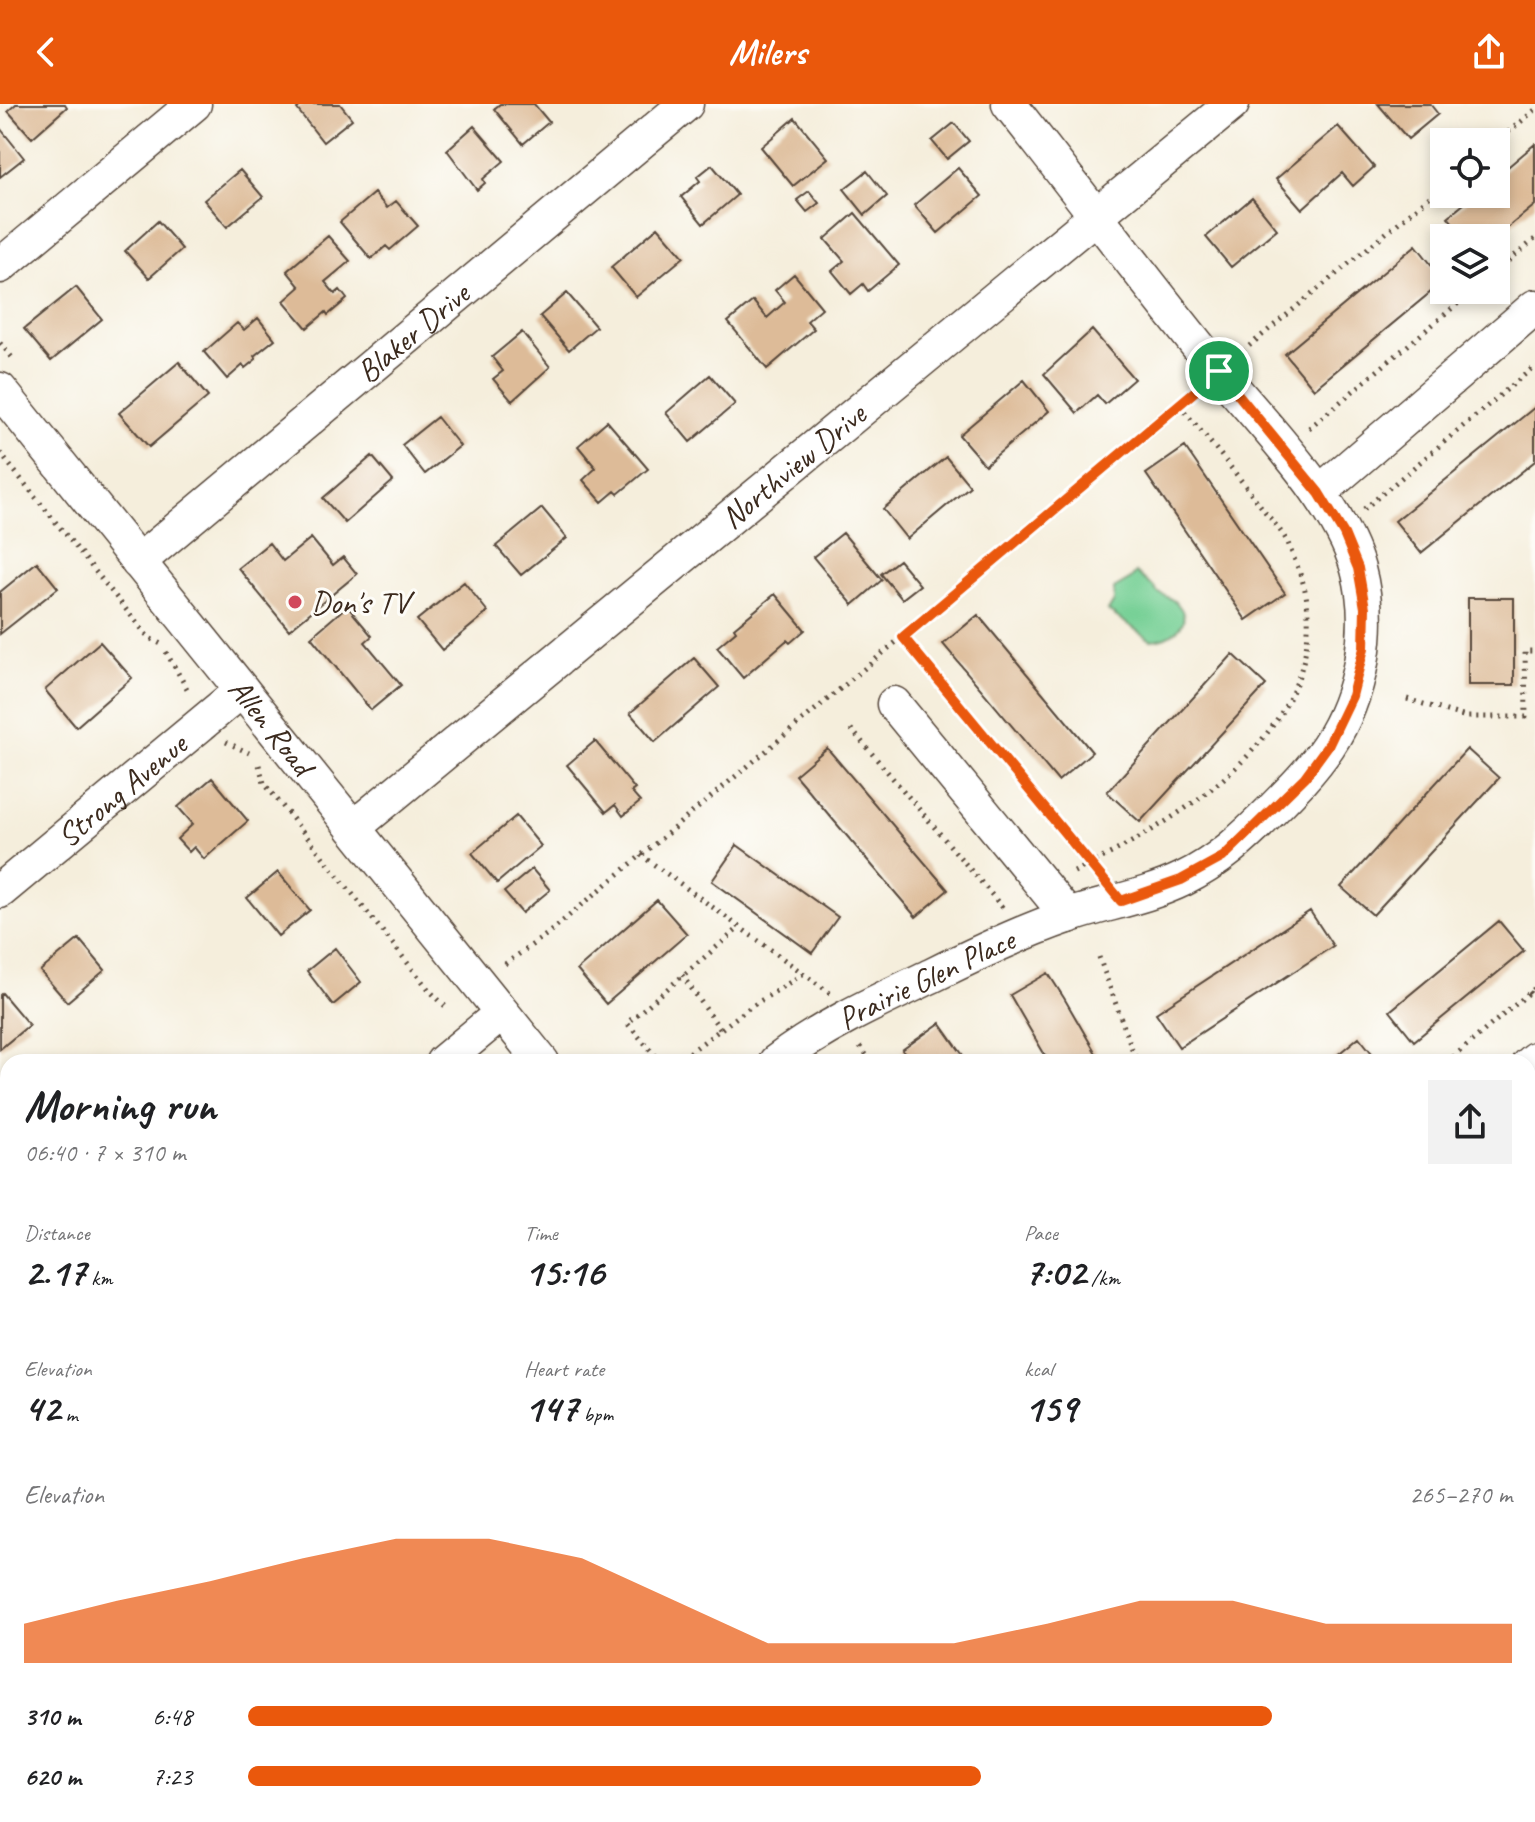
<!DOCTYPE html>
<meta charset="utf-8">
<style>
body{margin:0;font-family:Caveat,sans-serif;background:#f2f2f2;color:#202124;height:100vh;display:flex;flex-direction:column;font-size:30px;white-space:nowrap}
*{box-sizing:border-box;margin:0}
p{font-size:26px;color:#757577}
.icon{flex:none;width:44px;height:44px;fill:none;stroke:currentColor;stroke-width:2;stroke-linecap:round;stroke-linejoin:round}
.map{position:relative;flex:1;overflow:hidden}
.sheet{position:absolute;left:0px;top:950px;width:1536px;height:768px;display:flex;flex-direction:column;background:#fff;border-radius:24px 24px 0 0;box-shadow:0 4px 12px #0003}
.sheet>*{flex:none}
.controls{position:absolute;left:1430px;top:24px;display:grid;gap:16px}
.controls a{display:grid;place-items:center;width:80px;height:80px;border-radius:0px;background:#fff;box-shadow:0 4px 12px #0003;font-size:40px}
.pin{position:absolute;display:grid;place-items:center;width:68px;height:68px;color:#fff;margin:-34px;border:4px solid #fff;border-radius:50%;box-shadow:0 2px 8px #0007}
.round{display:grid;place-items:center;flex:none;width:84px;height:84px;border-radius:0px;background:#f2f2f2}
.head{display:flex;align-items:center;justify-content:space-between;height:136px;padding:0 24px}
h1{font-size:44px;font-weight:600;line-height:60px}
.metrics{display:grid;grid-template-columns:repeat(3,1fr);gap:12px;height:136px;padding:8px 24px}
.metrics div{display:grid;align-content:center}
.metrics b{font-size:40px;font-weight:600}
.metrics small{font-size:22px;font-weight:400}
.metrics p{font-size:22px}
.chart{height:224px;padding:16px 24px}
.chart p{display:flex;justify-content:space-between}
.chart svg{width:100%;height:144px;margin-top:8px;fill:#ea580c;opacity:.7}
ul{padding:0 24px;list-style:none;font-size:26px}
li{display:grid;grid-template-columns:128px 96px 1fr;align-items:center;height:60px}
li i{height:20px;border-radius:10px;background:#ea580c}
header{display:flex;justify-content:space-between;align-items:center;height:104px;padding:0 24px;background:#ea580c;color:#fff;font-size:36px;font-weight:600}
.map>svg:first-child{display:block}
.green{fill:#77d096;stroke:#597d5a;stroke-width:2}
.building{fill:#ddbb98}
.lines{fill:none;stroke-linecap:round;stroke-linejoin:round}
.street-casing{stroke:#57473a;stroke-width:37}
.path{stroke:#57473a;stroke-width:5;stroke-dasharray:2 6;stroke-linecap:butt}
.street{stroke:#fff;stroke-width:34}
.route-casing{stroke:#fff;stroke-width:16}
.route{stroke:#ea580c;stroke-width:10}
.poi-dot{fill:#d1495b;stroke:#fdfcf7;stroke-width:3}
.labels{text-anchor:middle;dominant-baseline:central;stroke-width:6;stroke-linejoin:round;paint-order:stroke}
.street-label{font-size:32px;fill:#3b2a1e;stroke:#fdfcf7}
.poi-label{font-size:32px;fill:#3b2a1e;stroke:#fdfcf7;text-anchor:start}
</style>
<header><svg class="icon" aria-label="back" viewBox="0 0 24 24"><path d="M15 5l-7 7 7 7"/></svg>Milers<svg class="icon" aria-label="share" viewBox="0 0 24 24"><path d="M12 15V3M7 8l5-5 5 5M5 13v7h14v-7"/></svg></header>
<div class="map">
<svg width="1535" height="1718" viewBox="0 0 1535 1718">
<rect width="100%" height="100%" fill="#fdfcf7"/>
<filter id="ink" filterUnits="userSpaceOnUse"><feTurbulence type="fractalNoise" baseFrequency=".0125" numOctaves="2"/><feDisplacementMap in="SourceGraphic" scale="16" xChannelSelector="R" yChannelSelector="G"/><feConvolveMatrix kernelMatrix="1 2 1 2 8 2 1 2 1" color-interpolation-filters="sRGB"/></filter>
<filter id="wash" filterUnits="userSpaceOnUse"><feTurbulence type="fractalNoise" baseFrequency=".006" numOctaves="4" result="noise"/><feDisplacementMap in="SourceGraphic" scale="32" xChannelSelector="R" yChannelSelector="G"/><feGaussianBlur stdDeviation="1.8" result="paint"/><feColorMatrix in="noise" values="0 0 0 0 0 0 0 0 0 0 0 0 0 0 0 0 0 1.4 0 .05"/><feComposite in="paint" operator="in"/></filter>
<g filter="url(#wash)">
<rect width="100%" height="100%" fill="#f5eedc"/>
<path class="green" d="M1136,469l18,14 3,5c8,5 15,5 22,14 15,19 -11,34 -28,34l-43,-29 6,-10v-12l17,-10z"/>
<g id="blocks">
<path class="building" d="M16,0h49l2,3 -35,31 -24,-27z
M303,0h37l12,15 -29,23 -26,-33z
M500,0h34l15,18 -26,22 -29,-35z
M1378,0h52l8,10 -30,25z
M795,14l33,40 -35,28 -32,-39z
M954,19l15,18 -22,18 -15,-18z
M474,22l30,35 -21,18 2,4 -8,7 -30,-40z
M1338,22l36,41 -21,19 -11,-13 -40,36 -26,-30z
M0,24l24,30 -24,19z
M1535,40v61l-40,33h-30l-17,-21 28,-23h20v-17z
M712,61l25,30 -34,29 -22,-27 19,-16 -3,-4z
M958,64l24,28 -44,37 -24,-28z
M240,66l23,27 -36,30 -23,-27z
M867,67l20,25 -22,19 -21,-26z
M809,87l10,12 -12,9 -10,-12z
M374,89l13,15 9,-7 22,25 -28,24 -4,-4 -15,13 -31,-37z
M1252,94l25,31 -46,38 -25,-30z
M855,109l44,52 -31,26 -5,-7 -12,10 -19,-23 12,-10 -19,-22z
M158,117l24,28 -33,29 -24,-27z
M658,123l26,30 -48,40 -25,-30z
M328,132l22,25 -25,21 10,12 5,-4 7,9 -19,16 -2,-3 -19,16 -23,-27 16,-14 -13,-16z
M1416,141l28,36 -130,108 -29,-35z
M794,170l28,34 -15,13 7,8 -47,40 -39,-47 25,-21 14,17 18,-16 -10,-12z
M76,183l26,32 -51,42 -27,-32z
M567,189l29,34 -27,23 -29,-34z
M258,214l17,21 -21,17 2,3 -11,9 -2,-3 -16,14 -23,-27 33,-29 7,7z
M1092,226l42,49 -29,25 -8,-9 -20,18 -33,-39z
M522,228l28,35 -38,34 -19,-22 10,-8 -11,-14z
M179,258l29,35 -59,50 -30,-34z
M710,271l25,29 -45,38 -24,-29z
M1024,276l25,31 -64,54 -26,-30z
M1535,303v54l-114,92 -26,-32z
M437,313l23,29 -35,28 -23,-29z
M607,317l41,48 -30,25 -3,-3 -13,11 -19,-22 13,-12 -18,-22z
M1185,343l100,146 -39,27 -100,-146z
M372,352l21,25 -48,42 -22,-25z
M946,353l24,29 -63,53 -24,-30z
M542,404l25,30 -46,37 -25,-29z
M843,429l39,47 -29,25 -40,-48z
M311,434l22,27 10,-8 14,17 -68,56 -51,-62 31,-25 14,18z
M899,456l21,25 -18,14 -21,-25z
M37,458l21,26 -58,46v-42z
M464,478l24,30 -46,38 -25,-30z
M775,490l30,36 -15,13 -3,-3 -44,38 -26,-31 19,-16 -2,-3z
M1468,494h46v87h-46z
M347,502l25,30 -7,6 36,43 -30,25 -60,-73z
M978,511l114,137 -34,29 -115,-137z
M100,538l32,36 -56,49 -31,-37z
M1233,550l33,31 -126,137 -33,-30z
M694,554l25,29 -64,55 -25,-29z
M595,637l40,48 -4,3 9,10 -17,14 -8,-11 -9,7 -39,-47z
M827,644l121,142 -32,27 -121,-142z
M1467,645l32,29 -126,137 -32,-28z
M212,674l36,43 -44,38 -10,-12 -5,5 -12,-13 16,-15 -15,-17z
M516,712l25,30 -44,37 -25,-30z
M737,741l101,72 -26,36 -100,-72z
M532,765l18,21 -28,23 -18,-21z
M278,768l32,38 -32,26 -31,-38z
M657,796l30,34 -81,70 -29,-34z
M1310,807l23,35 -154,101 -23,-34z
M1499,817l25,30 -110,90 -24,-30z
M79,835l26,31 -38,32 -27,-31z
M335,844l26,34 -28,23 -26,-34z
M1048,869l16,25 37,64h-52l-24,-41 -15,-26z
M2,889l27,32 -29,24v-54z
M940,919l17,24 11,15h-57l-9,-12z
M1359,933l20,25h-50l7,-6z
M1535,1178v40l-7,1v-40z
M0,1181l8,10v30l-8,7z
M3,1422l3,3 2,-2 -2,49 -6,-7v-40z
M1535,1670v48h-57l10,-8h40v-34z
M0,1677l8,9v22l-8,7z
M203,1710h47l7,8h-58l-2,-2z
M704,1710h61l3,3 -6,5h-51z
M1012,1710h25l7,8h-41z
M1270,1710h59l7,8h-60z"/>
</g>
</g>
<g filter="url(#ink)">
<use href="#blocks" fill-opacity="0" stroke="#57473a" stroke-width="2"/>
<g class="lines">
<g class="street-casing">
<g id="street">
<path d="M0,162l194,-162"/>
<path id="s1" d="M0,286l542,672"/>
<path d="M1319,389l216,-186"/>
<path id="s2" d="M138,458l548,-458"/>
<path d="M894,600l174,212"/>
<path id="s3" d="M353,724l879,-724"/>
<path id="s4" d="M0,787l242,-201"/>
<path d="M443,958l59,-49"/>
<path id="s5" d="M776,958c47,-36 102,-61 155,-86 44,-22 90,-44 137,-60 38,-13 78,-19 115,-37 35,-17 61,-41 89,-69 20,-20 40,-40 56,-64 33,-50 46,-119 30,-177 -19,-68 -97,-147 -143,-202 -70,-86 -137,-176 -206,-263"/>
<path d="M1528,961l7,-6"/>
<path d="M1528,1031l7,9"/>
<path d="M1528,1095l7,-1"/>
<path d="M0,1329l8,-7"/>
<path d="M1528,1458l2,-2 5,3"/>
<path d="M1528,1575l7,-7"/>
<path d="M1148,1710l7,8"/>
<path d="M95,1718l9,-8"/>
<path d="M896,1718l9,-8"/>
<path d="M1181,1718l9,-8"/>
</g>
</g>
<path class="path" d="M1496,38l39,-32
M1496,167l39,-32
M0,239l15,18
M1243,247l201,-166
M1309,324l165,-138
M0,349l149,185 12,6
M1364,405l171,-143
M903,533l195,237
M166,548l23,40
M1407,595l59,18h60l-1,-66h10
M851,625l152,179
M226,638l23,11
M259,661l5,18 166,208 18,18
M641,751l189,138
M1074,768c105,-51 254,-140 232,-277 -3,-17 -12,-36 -18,-52 -6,-12 -17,-23 -25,-34 -27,-36 -55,-70 -84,-104
M1099,853l37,103
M505,860l41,-29 650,-544
M682,871l38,54
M1529,888l6,7
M860,943l12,15
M661,958l-34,-39 112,-95
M677,958l72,-54 54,-34
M1447,958l88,-74
M1528,1399h7
M1528,1636l7,-6
M1366,1710l6,8
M1223,1718l10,-8
M1431,1718l9,-8"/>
<use href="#street" class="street"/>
</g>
</g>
<g class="lines" filter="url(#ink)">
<g class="route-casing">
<path id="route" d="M1219,267l100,122 25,41 14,34 7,40 -1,40 -12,48 -23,48 -24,33 -82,80 -42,23 -60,21 -218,-264z"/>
</g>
<use href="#route" class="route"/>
</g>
<circle class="poi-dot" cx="295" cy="498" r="8"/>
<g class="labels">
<g class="street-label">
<text stroke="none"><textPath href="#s2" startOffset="358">Blaker Drive</textPath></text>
<text stroke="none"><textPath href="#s3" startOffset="570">Northview Drive</textPath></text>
<text stroke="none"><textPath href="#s1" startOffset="432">Allen Road</textPath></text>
<text stroke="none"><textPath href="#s4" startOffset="158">Strong Avenue</textPath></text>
<text stroke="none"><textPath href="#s5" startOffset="172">Prairie Glen Place</textPath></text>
</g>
<g class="poi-label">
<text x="311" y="498">Don's TV</text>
</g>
</g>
</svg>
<div class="controls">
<a><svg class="icon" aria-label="locate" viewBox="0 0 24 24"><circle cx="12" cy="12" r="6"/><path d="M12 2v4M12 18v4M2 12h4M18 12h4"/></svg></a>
<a><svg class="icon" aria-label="layers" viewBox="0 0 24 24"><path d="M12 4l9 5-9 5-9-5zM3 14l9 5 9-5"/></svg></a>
</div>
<div class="pin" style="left:1219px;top:267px;background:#1e9e55"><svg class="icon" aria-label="arrive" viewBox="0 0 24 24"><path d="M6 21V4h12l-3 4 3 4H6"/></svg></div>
<section class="sheet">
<div class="head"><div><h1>Morning run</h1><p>06:40 · 7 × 310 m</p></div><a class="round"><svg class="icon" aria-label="share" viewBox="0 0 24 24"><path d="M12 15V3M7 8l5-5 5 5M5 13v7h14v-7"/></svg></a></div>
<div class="metrics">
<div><p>Distance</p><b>2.17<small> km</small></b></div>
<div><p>Time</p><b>15:16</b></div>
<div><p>Pace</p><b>7:02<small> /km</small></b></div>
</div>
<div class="metrics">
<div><p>Elevation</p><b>42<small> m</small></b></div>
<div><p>Heart rate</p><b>147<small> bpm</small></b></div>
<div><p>kcal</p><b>159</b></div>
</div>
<div class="chart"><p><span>Elevation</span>265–270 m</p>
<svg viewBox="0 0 160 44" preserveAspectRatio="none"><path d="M0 44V32L10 25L20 19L30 12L40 6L50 6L60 12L70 25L80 38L90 38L100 38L110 32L120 25L130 25L140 32L150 32L160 32V44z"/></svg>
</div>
<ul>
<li><b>310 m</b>6:48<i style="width:81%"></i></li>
<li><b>620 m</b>7:23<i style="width:58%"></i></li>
</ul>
</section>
</div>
